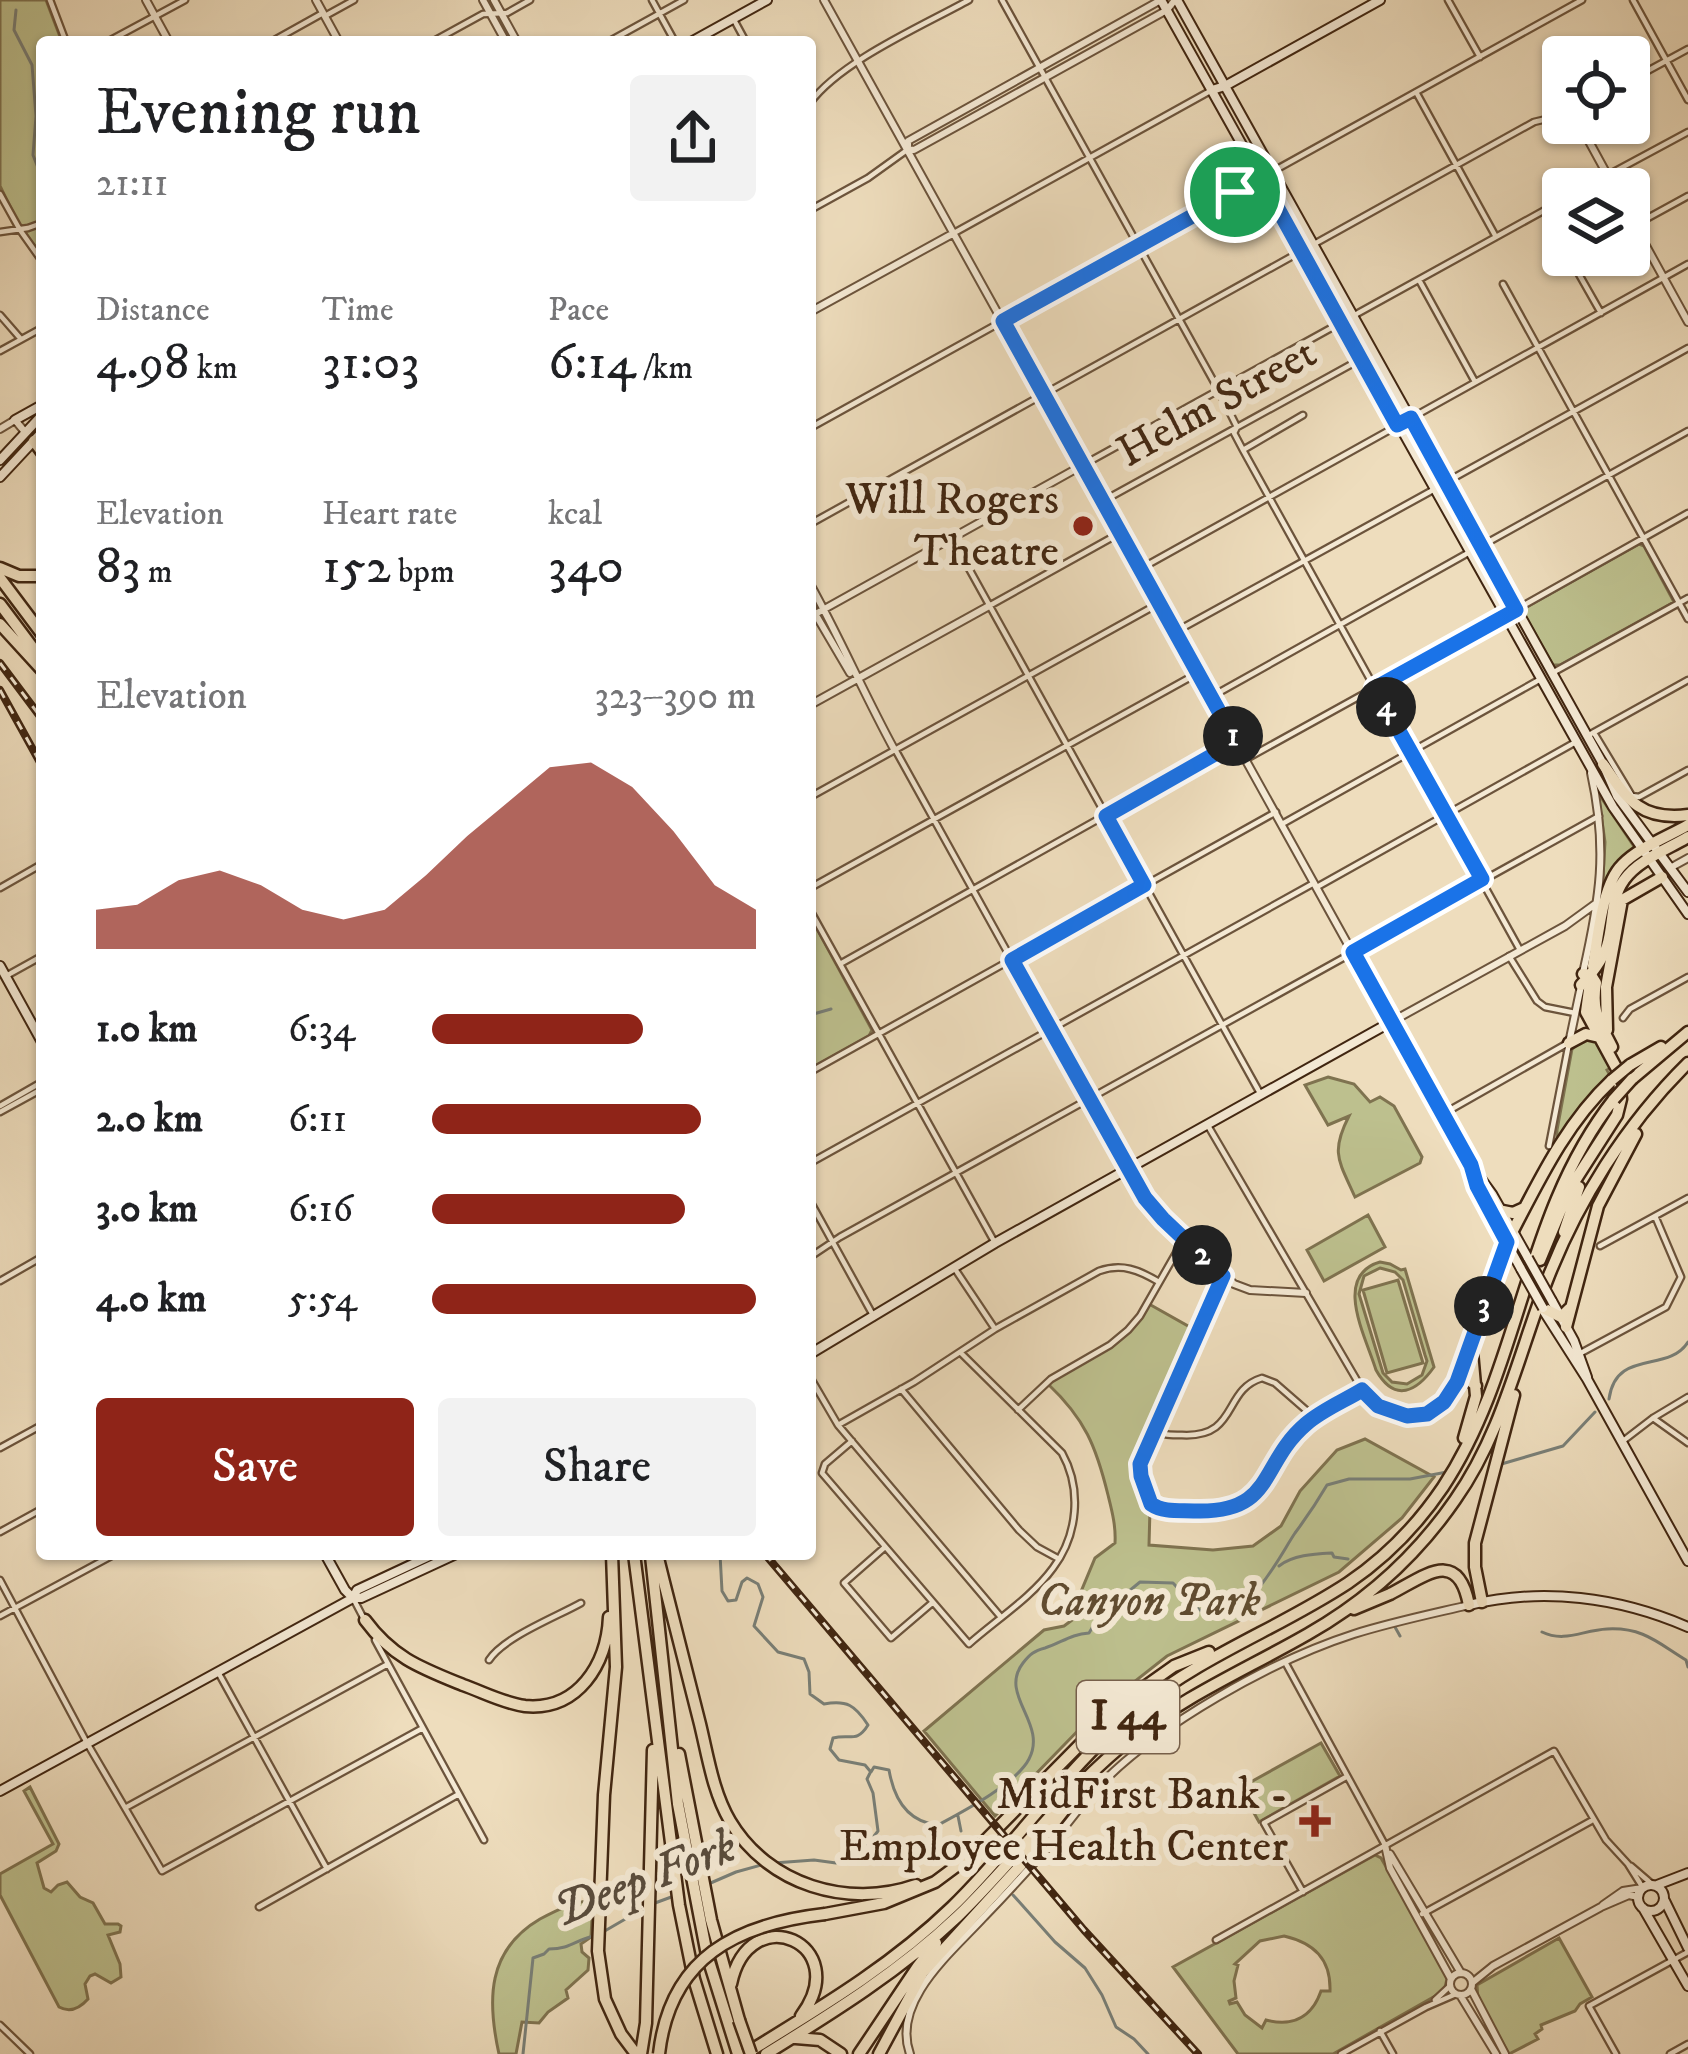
<!DOCTYPE html>
<meta charset="utf-8">
<style>
body{margin:0;font-family:"IM FELL DW Pica",serif;background:#f2f2f2;color:#202124;height:100vh;display:flex;flex-direction:column;font-size:45px;white-space:nowrap}
*{box-sizing:border-box;margin:0}
p{font-size:39px;color:#757577}
.icon{flex:none;width:66px;height:66px;fill:none;stroke:currentColor;stroke-width:2;stroke-linecap:round;stroke-linejoin:round}
.map{position:relative;flex:1;overflow:hidden}
.side{position:absolute;left:36px;top:36px;width:780px;height:1524px;display:flex;flex-direction:column;background:#fff;border-radius:12px;box-shadow:0 3px 9px #0004}
.side>*{flex:none}
.tools{position:absolute;left:1542px;top:36px;display:grid;gap:24px}
.tools a{display:grid;place-items:center;width:108px;height:108px;border-radius:12px;background:#fff;box-shadow:0 3px 9px #0004;font-size:60px}
.pin{position:absolute;display:grid;place-items:center;width:102px;height:102px;color:#fff;margin:-51px;border:6px solid #fff;border-radius:50%;box-shadow:0 3px 12px #0007}
.km{position:absolute;width:60px;height:60px;margin:-30px;border-radius:50%;background:#222;color:#fff;font-size:33px;line-height:60px;text-align:center}
.round{display:grid;place-items:center;flex:none;width:126px;height:126px;border-radius:12px;background:#f2f2f2}
.overview{display:flex;align-items:center;justify-content:space-between;height:204px;padding:0 60px}
h1{font-size:66px;font-weight:600;line-height:90px}
.figures{display:grid;grid-template-columns:repeat(3,1fr);gap:18px;height:204px;padding:12px 60px}
.figures div{display:grid;align-content:center}
.figures b{font-size:51px;font-weight:600}
.figures small{font-size:33px;font-weight:400}
.figures p{font-size:33px}
.chart{height:336px;padding:24px 60px}
.chart p{display:flex;justify-content:space-between}
.chart svg{width:100%;height:216px;margin-top:12px;fill:#8f2418;opacity:.7}
.primary-button{display:flex;gap:24px;margin-top:auto;padding:24px 60px}
.primary-button a{flex:1;height:138px;border-radius:12px;background:#8f2418;color:#fff;font-size:48px;font-weight:600;line-height:138px;text-align:center}
.primary-button a+a{background:#f2f2f2;color:#202124}
ul{padding:0 60px;list-style:none;font-size:39px}
li{display:grid;grid-template-columns:192px 144px 1fr;align-items:center;height:90px}
li i{height:30px;border-radius:15px;background:#8f2418}
.map>svg:first-child{display:block}
.green{fill:#bdc08e;stroke:#7f7350;stroke-width:3;fill-rule:evenodd}
.lines{fill:none;stroke-linecap:round;stroke-linejoin:round}
.stream{stroke:#797f77;stroke-width:3}
.minor-casing{stroke:#6c543c;stroke-width:9}
.tertiary-casing{stroke:#6c543c;stroke-width:10}
.secondary-casing{stroke:#412611;stroke-width:12}
.trunk-casing{stroke:#412611;stroke-width:15}
.motorway-casing{stroke:#412611;stroke-width:15}
.minor{stroke:#f4e9d4;stroke-width:4.5}
.tertiary{stroke:#f4e9d4;stroke-width:6}
.secondary{stroke:#f4e9d4;stroke-width:8}
.trunk{stroke:#eeddbd;stroke-width:10}
.motorway{stroke:#eeddbd;stroke-width:10}
.rail-casing{stroke:#412611;stroke-width:8}
.rail{stroke:#f4e9d4;stroke-width:3;stroke-dasharray:9;stroke-linecap:butt}
.secondary-bridge-casing{stroke:#412611;stroke-width:12;stroke-linecap:butt}
.motorway-bridge-casing{stroke:#412611;stroke-width:15;stroke-linecap:butt}
.secondary-bridge{stroke:#f4e9d4;stroke-width:8}
.motorway-bridge{stroke:#eeddbd;stroke-width:10}
.route-casing{stroke:#fff;stroke-width:24}
.route{stroke:#1a73e8;stroke-width:15}
.poi-dot{fill:#8f2418;stroke:#f4e9d4;stroke-width:4.5}
.labels{text-anchor:middle;dominant-baseline:central;stroke-width:12;stroke-linejoin:round;paint-order:stroke}
.shield{fill:#f4e9d4;stroke:#77604c;stroke-width:3}
.shield-label{font-size:42px;font-weight:bold;fill:#412611}
.street-label{font-size:45px;fill:#412611;stroke:#f4e9d4}
.poi-label{font-size:45px;fill:#412611;stroke:#f4e9d4;text-anchor:end}
.park-label{font-size:45px;font-style:italic;fill:#604c30;stroke:#f4e9d4}
.water-label{font-size:48px;font-style:italic;fill:#584b3c;stroke:#f4e9d4}
</style>
<div class="map">
<svg width="1688" height="2054" viewBox="0 0 1688 2054">
<rect width="100%" height="100%" fill="#eeddbd"/>
<filter id="stains"><feTurbulence type="fractalNoise" baseFrequency=".00167" numOctaves="4"/><feColorMatrix values="0 0 0 0 .2 0 0 0 0 .09 0 0 0 0 .02 0 0 0 .5 -.17"/></filter>
<radialGradient id="worn" r=".72"><stop offset=".6" stop-color="#630" stop-opacity="0"/><stop offset="1" stop-color="#630" stop-opacity=".3"/></radialGradient>
<path class="green" d="M0,0h46l16,42h-20v215l-24,-34 -18,-37z
M1639,544l5,2 30,56 -114,63h-7l-29,-51 1,-6z
M1598,793l37,55 -33,45 3,-51z
M810,916l62,114 -3,6 -59,33z
M1585,1038h10l17,29 -5,3 4,7 -54,67v-14l15,-81z
M1328,1077l26,7 16,18 10,-5 14,9 28,51 -2,6 -65,34c-16,-36 -25,-44 -6,-81l-21,9 -23,-40z
M1368,1215l17,32 -61,34 -17,-31z
M1380,1262l10,2 11,6 4,-1 29,98c-17,24 -39,37 -58,3 -10,-33 -44,-94 4,-108zM1380,1268l15,4 8,8 22,75 2,6 -5,14 -15,9 -15,-2 -9,-9 -24,-79 5,-18z
M1398,1280l25,83 -36,10 -24,-83z
M1149,1304l46,26 -58,129 -1,9 14,41 -1,36 64,5 40,-4 28,-20 19,-35 37,-41 28,-11 69,38 -32,41 -63,54 -172,84 -70,55 -102,105 -71,-85 120,-101 20,-4 27,-20 -11,-12 15,-36 20,-15c1,-17 -3,-32 -7,-48 -12,-49 -23,-76 -60,-111 37,-25 79,-38 101,-80z
M1321,1743l19,33 -81,46 -19,-34z
M30,1787l29,57 -3,7 -19,12 7,25 7,4 7,-7 9,-3 13,15 13,6 12,21h13l3,2 -1,6 -12,3 12,29 1,13 -10,6 -16,-9 -5,2 -5,8 3,15c-8,9 -18,14 -29,8l-59,-112v-21l53,-30 -29,-53z
M1375,1855l6,3 67,117 -4,16 -111,63h-95l-65,-87zM1284,1936c30,7 47,23 46,55h-9c-9,26 -28,36 -55,29l-4,8 -17,-13 -8,-13 -7,2 -1,-3 7,-3 -2,-17 4,-16 -3,-1 25,-23z
M593,1900l-2,37 -10,7 1,8 7,6 -1,12 -22,20 2,8 -20,14 -9,11 -17,-1 -6,32h-17c-12,-54 -12,-104 41,-135 17,-9 33,-17 53,-19z
M1559,1938l33,59 -12,7 -5,7 -34,14 1,4 -7,5 3,5 -29,15 -31,-54 -1,-15z"/>
<g class="lines">
<path class="stream" d="M16,10l-2,20 18,35 4,51 -3,39 9,23
M810,1015l21,-6
M1609,1399c7,-51 59,-25 79,-57
M1498,1465l65,-19 32,-34
M720,1554l2,37 6,10 8,-1 6,-18 5,-4 11,6 5,13 -9,29 24,26 26,7 5,13 1,22 14,10c23,-4 31,1 44,21 -11,18 -18,9 -35,13l-3,11 9,11 26,5 5,6
M1279,1566c14,-11 35,-12 53,-13l2,4 14,2
M1395,1627l5,9
M1542,1632c23,11 41,-2 65,-3 36,-2 51,14 79,31l2,7
M871,1772l3,-5 15,3c5,29 18,52 49,55 24,-13 78,-41 91,-66 19,-36 -31,-64 -6,-96 7,-9 11,-12 22,-15 16,-5 26,-14 44,-15l6,-10 15,-6 7,-16 23,-19 33,1c8,8 17,22 27,27 43,24 78,-52 95,-77 12,-16 22,-31 32,-48l22,-6h61l37,-7
M958,1816l3,15
M774,1863l40,-3 22,3 32,-19 10,-13 -5,-38 -6,-14 3,-6
M706,1885l30,-13 29,-8
M1013,1895l42,47 30,26 17,27 14,32 18,12 14,15
M655,1903l19,-7
M603,1932l43,-25
M523,2054l10,-96 11,-4 5,-5c22,0 26,-9 45,-13"/>
<g class="minor-casing">
<path id="minor" d="M50,0l16,42
M652,0l23,42
M1002,0l217,391 18,36 -3,6 9,17 277,500
M1448,0l32,57
M1633,0l55,100
M325,16l29,-16
M733,18l13,24
M107,42l78,-42
M271,42l52,-29
M432,42l51,-28 24,-1 23,-13
M608,42l76,-42
M1629,81l59,-32
M1416,92l80,145
M810,103c31,-42 112,-77 159,-103
M1582,189l106,-57
M0,194l20,36 22,31
M810,210l58,-32 39,-28
M1635,225l53,-29
M0,232l28,-4 14,-5
M954,233l258,-143
M1568,255l33,58
M1419,280l55,100
M1503,284l185,335
M0,315l20,23
M0,351l42,-23
M810,428l772,-428
M1243,450l60,-35
M1083,465l480,-265
M1448,481l240,-133
M1103,501l258,-142
M810,524l724,-402 29,-7
M952,538l309,557
M1483,545l205,-114
M1140,569l548,-305
M989,606l131,-73
M1519,608l169,-95
M1175,632l258,-142
M1554,672l134,-74
M1211,697l257,-144
M1594,733l38,63 7,1 49,-27
M1589,735l99,-55
M896,751l154,278
M1246,759l257,-142
M810,797l346,-192
M1282,824l257,-144
M1317,887l257,-144
M0,888l42,-24
M810,888l388,-215
M810,910l185,333
M1509,956l28,45 8,6 30,6
M840,964l396,-222
M6,976l36,-20
M1623,1018l7,-9 58,-32
M810,1072l466,-260
M0,1106l42,-24
M0,1112l42,-23
M1443,1114l125,-71
M1207,1124l155,265
M1549,1146l20,-103
M810,1163l504,-280
M810,1201l64,116
M1600,1246l88,-48
M810,1257l30,-20 759,-421
M955,1269l40,60
M0,1281l42,-24
M1579,1354l87,-47 15,-30 -26,-61
M810,1377l28,48 162,191
M901,1389l118,141 18,17 22,12
M1018,1410l33,-31 59,-34 18,-15 12,-14 44,-77
M1653,1418l35,25
M838,1425l76,-43 81,-53 104,-58c23,-8 40,-1 60,11
M1153,1431c10,4 18,4 29,4 57,3 40,-45 80,-57l13,5 39,34
M852,1441l-27,23 -3,9 147,171c27,-24 63,-47 84,-76 25,-33 29,-79 9,-115l-102,-101
M1623,1441l30,-23 35,-21
M0,1448l42,-23
M0,1532l42,-23
M885,1547l-41,36 47,55 41,-35
M0,1580l87,163 75,128 261,-143
M353,1598l11,21
M0,1616l115,-62
M375,1640l109,200
M489,1660c15,-23 67,-43 92,-57
M1285,1662l100,183
M218,1672l109,197
M125,1808l263,-144
M1631,1866l22,19
M1303,1892l-39,-69 82,-46
M259,1907l200,-113
M1422,1914l169,-93
M1216,1940l338,-189 52,89 22,24 15,24
M1435,2000l15,-14
M0,2025l30,29
M1380,2031l13,23
M1341,2054l85,-47 30,-13
M1616,2054l-27,-48 99,-54
M1670,2054l18,-10"/>
</g>
<g class="tertiary-casing">
<path id="tertiary" d="M146,0l23,42
M316,0l23,42
M483,0l23,42
M494,0l23,42
M824,0l567,1022 174,-96 33,-24
M1579,123l36,66
M908,146v-5l253,-141
M907,149l7,1 253,-140 8,-10
M1629,215l59,107
M810,312l144,-79
M0,429l15,-9 10,12
M810,584c30,54 54,110 84,165
M810,605l40,68
M810,617l273,-152
M810,705l179,-99
M1670,868l18,-10
M1583,973c17,-75 25,-123 8,-200
M1050,1029l89,160 24,30 71,65 16,6 56,3
M1569,1043l12,-57
M1223,1276l-83,188c-1,14 6,34 16,44 30,6 76,10 99,-14 18,-19 27,-44 44,-63 16,-18 42,-29 63,-41 9,12 18,18 32,22 52,16 62,-27 76,-66
M1385,1845l5,23 61,111
M1390,1854l71,119
M1603,1905l20,-14 19,-3
M1450 1984a11 11 0 1 1 22 0a11 11 0 1 1-22 0Z
M1472,1983l21,-17 108,-59 28,-12 9,2
M1471,1989l34,65
M1460,1995l36,59
M910,2054c-19,-53 42,-102 74,-137 25,-26 50,-53 73,-81 14,-16 26,-34 41,-49 59,-62 175,-127 256,-153 38,-12 77,-20 115,-29"/>
</g>
<g class="secondary-casing">
<path id="secondary" d="M1161,0l452,807 75,107
M1177,0l426,764 14,32 71,96
M691,42l76,-42
M1212,90l13,-4 155,-86
M15,420l27,-15
M0,460l42,-45
M0,477l42,-45
M0,966l42,76
M1473,1172l18,42 30,55
M1552,1301l22,40 13,36
M1543,1310l44,69 101,182
M1471,1341l35,-97
M810,1354l185,-111 396,-221 80,143 21,29 36,64
M325,1554l20,36 8,8
M353,1598l4,-8 77,-36
M1469,1605c74,-18 150,-8 219,22
M0,1791l353,-193h8l95,-44
M1657,1885l31,-12
M1638 1898a13 13 0 1 1 26 0a13 13 0 1 1-26 0Z
M1665,1901l23,47
M1643,1908l45,78"/>
</g>
<g class="trunk-casing">
<path id="trunk" d="M1603,764c24,35 37,57 85,51
M1593,966c5,-28 9,-81 29,-101 16,-17 45,-28 66,-40
M1581,985c11,-12 21,-24 26,-39 7,-22 3,-47 17,-66 14,-20 44,-31 64,-43"/>
</g>
<g class="motorway-casing">
<path id="motorway" d="M42,441h-8l8,11
M0,568l19,8h23
M0,578l42,56
M0,604l42,56
M0,624l42,46
M1583,974l8,1 5,8c-5,29 4,40 16,64
M1607,1030l-1,-43 16,-87 40,-23
M1569,1043l17,-9 13,3
M1630,1065l31,-18
M1632,1079l56,-47
M1503,1211l10,2 11,-5
M1564,1232l15,-45
M1507,1242c30,-57 57,-117 105,-162
M1540,1260l29,-70 48,-75 4,-16 -3,-28 -32,-59 5,-37
M1543,1308l18,9 8,-8
M1566,1327l32,-121 38,-72
M1457,1382l11,-3 8,7
M1464,1438l12,-42 -5,-55
M612,1554l4,113 -12,128 -6,156 7,48 16,35 15,20
M634,1554l45,351 15,74 23,75
M657,1554c14,57 29,114 43,170 8,33 13,68 30,97 38,64 118,88 186,64
M651,1556l27,248 29,151 31,99
M1482,1602l-7,-35v-24l39,-148
M1354,1609c12,-5 24,-10 36,-15 35,-18 68,-47 79,11
M365,1620c28,38 56,48 98,65 20,7 40,18 62,21 53,5 82,-42 84,-89
M679,1754l32,166 28,100
M825,1914l59,-11 51,-21 35,-26 149,-151 55,-39 35,-14
M731,1984c18,-87 124,-40 70,32
M796,2038l24,2 21,14
M641,2054l5,-31 7,-273
M745,2054c73,-45 145,-87 207,-147 65,-63 115,-141 186,-199 67,-54 140,-79 210,-125 37,-25 70,-59 95,-96 80,-121 79,-271 171,-388
M766,2054c68,-42 134,-83 192,-138 59,-57 106,-124 171,-176 55,-44 118,-71 179,-106 58,-33 109,-79 147,-134 46,-65 63,-143 91,-217 31,-81 80,-159 142,-220
M859,2054l59,-88 18,-23
M879,2054l44,-82 98,-107 55,-70"/>
</g>
<use href="#minor" class="minor"/>
<use href="#tertiary" class="tertiary"/>
<use href="#secondary" class="secondary"/>
<use href="#trunk" class="trunk"/>
<use href="#motorway" class="motorway"/>
<g class="rail-casing">
<path id="rail" d="M0,663l42,56
M0,690l42,76
M765,1554l319,376 114,124"/>
</g>
<use href="#rail" class="rail"/>
<g class="secondary-bridge-casing">
<path id="secondary-bridge" d="M1528,1258l24,43
M1521,1269l22,39"/>
</g>
<g class="motorway-bridge-casing">
<path id="motorway-bridge" d="M1612,1080l18,-15
M1614,1099l18,-20
M739,2020l12,34
M659,2054c11,-97 78,-130 166,-140"/>
</g>
<use href="#secondary-bridge" class="secondary-bridge"/>
<use href="#motorway-bridge" class="motorway-bridge"/>
</g>
<g class="lines">
<g class="route-casing">
<path id="route" d="M1261,178l136,247 14,-7 105,192 -141,78 107,191 -129,73 118,213 6,21 30,56 -50,140 -13,20 -17,12 -20,2 -29,-10 -16,-16c-18,11 -40,20 -56,34 -47,40 -31,89 -110,87 -15,-1 -32,2 -45,-7l-10,-28 -1,-12 83,-188 -60,-57 -18,-21 -133,-238 132,-75 -38,-69 130,-74 -233,-421z"/>
</g>
<use href="#route" class="route"/>
</g>
<g class="poi-dot">
<circle cx="1083" cy="526" r="12"/>
<path d="M1309 1803h12v12h12v12h-12v12h-12v-12h-12v-12h12z"/>
</g>
<g class="labels">
<rect class="shield" x="1077" y="1681" width="102" height="72" rx="9"/>
<g class="shield-label">
<text x="1128" y="1717">I 44</text>
</g>
<g class="street-label">
<text transform="translate(1217 403) rotate(-29)">Helm Street</text>
</g>
<g class="poi-label">
<text x="1059" y="500">Will Rogers<tspan x="1059" dy="52">Theatre</tspan></text>
<text x="1288" y="1795">MidFirst Bank -<tspan x="1288" dy="52">Employee Health Center</tspan></text>
</g>
<g class="park-label">
<text x="1149" y="1602">Canyon Park</text>
</g>
<g class="water-label">
<text transform="translate(645 1879) rotate(-21)">Deep Fork</text>
</g>
</g>
<rect width="100%" height="100%" filter="url(#stains)"/>
<rect width="100%" height="100%" fill="url(#worn)"/>
</svg>
<div class="tools">
<a><svg class="icon" aria-label="locate" viewBox="0 0 24 24"><circle cx="12" cy="12" r="6"/><path d="M12 2v4M12 18v4M2 12h4M18 12h4"/></svg></a>
<a><svg class="icon" aria-label="layers" viewBox="0 0 24 24"><path d="M12 4l9 5-9 5-9-5zM3 14l9 5 9-5"/></svg></a>
</div>
<div class="pin" style="left:1235px;top:192px;background:#1e9e55"><svg class="icon" aria-label="arrive" viewBox="0 0 24 24"><path d="M6 21V4h12l-3 4 3 4H6"/></svg></div>
<b class="km" style="left:1233px;top:736px">1</b>
<b class="km" style="left:1202px;top:1255px">2</b>
<b class="km" style="left:1484px;top:1306px">3</b>
<b class="km" style="left:1386px;top:707px">4</b>
<section class="side">
<div class="overview"><div><h1>Evening run</h1><p>21:11</p></div><a class="round"><svg class="icon" aria-label="share" viewBox="0 0 24 24"><path d="M12 15V3M7 8l5-5 5 5M5 13v7h14v-7"/></svg></a></div>
<div class="figures">
<div><p>Distance</p><b>4.98<small> km</small></b></div>
<div><p>Time</p><b>31:03</b></div>
<div><p>Pace</p><b>6:14<small> /km</small></b></div>
</div>
<div class="figures">
<div><p>Elevation</p><b>83<small> m</small></b></div>
<div><p>Heart rate</p><b>152<small> bpm</small></b></div>
<div><p>kcal</p><b>340</b></div>
</div>
<div class="chart"><p><span>Elevation</span>323–390 m</p>
<svg viewBox="0 0 160 44" preserveAspectRatio="none"><path d="M0 44V36L10 35L20 30L30 28L40 31L50 36L60 38L70 36L80 29L90 21L100 14L110 7L120 6L130 11L140 20L150 31L160 36V44z"/></svg>
</div>
<ul>
<li><b>1.0 km</b>6:34<i style="width:65%"></i></li>
<li><b>2.0 km</b>6:11<i style="width:83%"></i></li>
<li><b>3.0 km</b>6:16<i style="width:78%"></i></li>
<li><b>4.0 km</b>5:54<i style="width:100%"></i></li>
</ul>
<div class="primary-button"><a>Save</a><a>Share</a></div>
</section>
</div>
